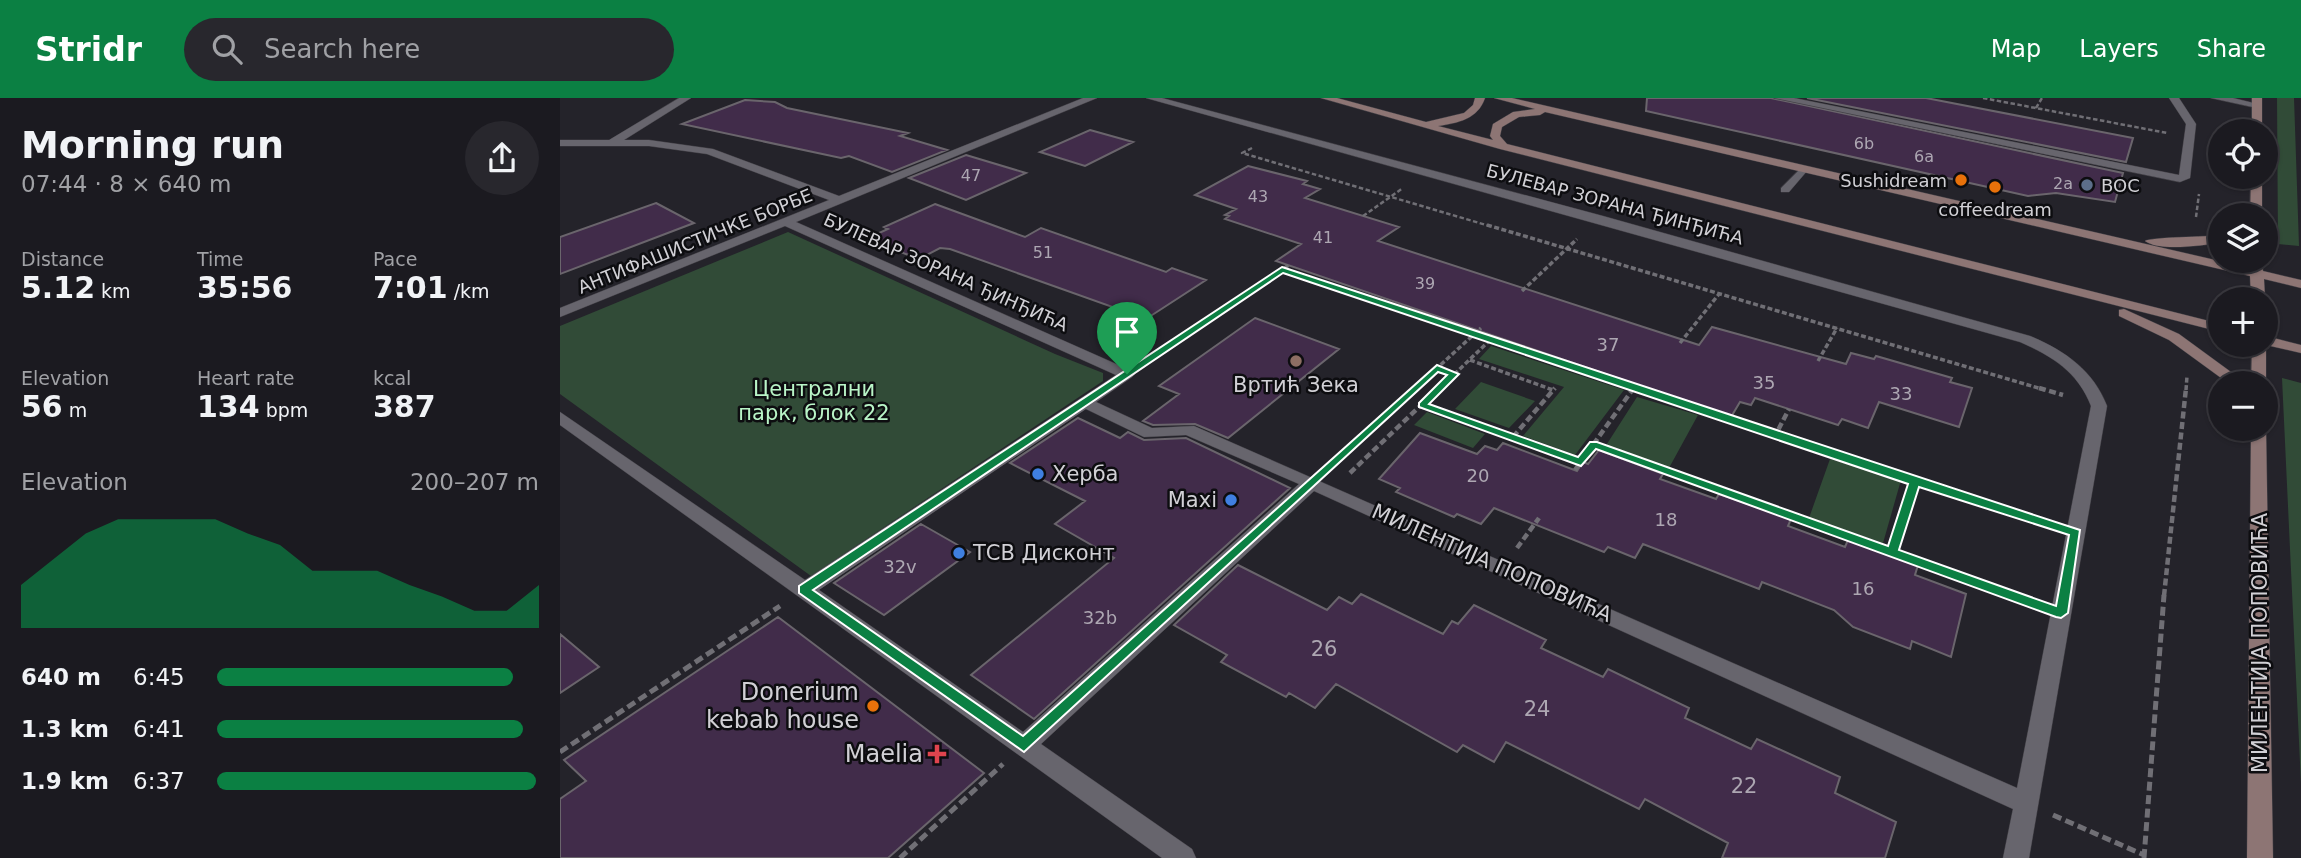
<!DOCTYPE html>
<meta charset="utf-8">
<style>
body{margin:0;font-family:"DejaVu Sans",sans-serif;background:#28272d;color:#f1f3f6;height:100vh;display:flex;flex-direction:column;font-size:26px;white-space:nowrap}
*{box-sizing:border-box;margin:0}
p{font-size:23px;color:#a0a1a5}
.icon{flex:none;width:38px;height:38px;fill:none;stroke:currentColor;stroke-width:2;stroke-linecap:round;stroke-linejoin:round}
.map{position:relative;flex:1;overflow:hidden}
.sheet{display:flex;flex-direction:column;background:#1b1a20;width:560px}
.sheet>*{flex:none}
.tools{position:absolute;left:1648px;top:21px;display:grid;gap:14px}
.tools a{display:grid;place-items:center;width:70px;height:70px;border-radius:50%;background:#1b1a20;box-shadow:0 2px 5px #0004,0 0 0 2px #39383e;font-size:35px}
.pin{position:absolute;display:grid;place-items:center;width:60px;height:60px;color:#fff;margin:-72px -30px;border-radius:50% 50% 50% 0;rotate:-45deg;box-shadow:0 0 7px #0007}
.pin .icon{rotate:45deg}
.round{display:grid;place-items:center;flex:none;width:74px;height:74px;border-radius:37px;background:#28272d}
.summary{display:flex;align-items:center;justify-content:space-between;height:119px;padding:0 21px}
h1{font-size:38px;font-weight:600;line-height:52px}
.stats{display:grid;grid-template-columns:repeat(3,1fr);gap:10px;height:119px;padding:7px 21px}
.stats div{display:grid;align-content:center}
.stats b{font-size:30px;font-weight:600}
.stats small{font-size:19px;font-weight:400}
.stats p{font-size:19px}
.chart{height:196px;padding:14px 21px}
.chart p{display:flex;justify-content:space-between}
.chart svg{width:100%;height:126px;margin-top:7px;fill:#0b8043;opacity:.7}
ul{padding:0 21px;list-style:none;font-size:23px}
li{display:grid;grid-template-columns:112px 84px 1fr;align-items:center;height:52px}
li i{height:18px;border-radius:9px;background:#0b8043}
header{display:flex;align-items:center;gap:42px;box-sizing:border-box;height:98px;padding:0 35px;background:#0b8043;color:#fff}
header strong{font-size:33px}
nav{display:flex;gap:38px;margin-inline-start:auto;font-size:24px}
.search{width:490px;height:63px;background:#28272d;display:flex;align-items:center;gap:18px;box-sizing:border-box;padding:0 24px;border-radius:38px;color:#a0a1a5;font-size:26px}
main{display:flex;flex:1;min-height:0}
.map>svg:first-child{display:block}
.green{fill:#314b37}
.building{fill:#412c4a;stroke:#6a656c;stroke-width:2}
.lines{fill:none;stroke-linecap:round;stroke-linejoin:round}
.lane-casing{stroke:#413f45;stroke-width:1}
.street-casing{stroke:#413f45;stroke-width:1}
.secondary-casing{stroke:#413f45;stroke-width:1}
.path-far3{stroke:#706f75;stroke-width:2.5;stroke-dasharray:4.5 2.5;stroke-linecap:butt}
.path-far2{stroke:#706f75;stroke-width:3.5;stroke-dasharray:5 2.5;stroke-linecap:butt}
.path-far1{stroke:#706f75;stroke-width:4.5;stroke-dasharray:7 3.5;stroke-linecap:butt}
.path{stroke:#706f75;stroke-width:5;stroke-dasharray:9 4.5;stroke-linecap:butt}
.lane{fill:#67656d;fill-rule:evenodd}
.street{fill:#67656d;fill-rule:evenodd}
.secondary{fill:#8d7574;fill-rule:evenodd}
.route{fill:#0b8043;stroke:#fff;stroke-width:2;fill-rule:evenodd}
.food-dot{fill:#e8710a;stroke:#0d0d10;stroke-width:2.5}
.service-dot{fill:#5c6f8a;stroke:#0d0d10;stroke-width:2.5}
.education-dot{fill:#8d6e63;stroke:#0d0d10;stroke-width:2.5}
.shop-dot{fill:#3f7fe0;stroke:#0d0d10;stroke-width:2.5}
.health-dot{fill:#e0444e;stroke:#0d0d10;stroke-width:2.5}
.labels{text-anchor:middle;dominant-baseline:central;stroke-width:5;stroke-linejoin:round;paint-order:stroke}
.far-number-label{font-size:16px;fill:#ada7b2}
.far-poi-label{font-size:18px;fill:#d1d0d5;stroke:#0d0d10;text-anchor:end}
.far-street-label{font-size:18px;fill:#d1d0d5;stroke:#0d0d10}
.number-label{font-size:18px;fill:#ada7b2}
.poi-label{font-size:21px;fill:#d1d0d5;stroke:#0d0d10;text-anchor:start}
.park-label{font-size:21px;fill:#b9f5c7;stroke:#0d0d10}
.street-label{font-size:21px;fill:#d1d0d5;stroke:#0d0d10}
.near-number-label{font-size:21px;fill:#ada7b2}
.near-poi-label{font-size:24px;fill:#d1d0d5;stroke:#0d0d10;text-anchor:end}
</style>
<header>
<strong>Stridr</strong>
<div class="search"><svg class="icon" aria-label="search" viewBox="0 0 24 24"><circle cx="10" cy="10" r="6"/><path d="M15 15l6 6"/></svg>Search here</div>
<nav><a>Map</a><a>Layers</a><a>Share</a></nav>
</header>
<main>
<section class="sheet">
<div class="summary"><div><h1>Morning run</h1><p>07:44 · 8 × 640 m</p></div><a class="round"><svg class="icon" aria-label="share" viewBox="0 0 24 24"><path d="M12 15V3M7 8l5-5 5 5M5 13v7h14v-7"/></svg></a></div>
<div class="stats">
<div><p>Distance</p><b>5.12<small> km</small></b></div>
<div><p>Time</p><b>35:56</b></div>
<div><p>Pace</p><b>7:01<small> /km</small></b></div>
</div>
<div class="stats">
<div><p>Elevation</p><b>56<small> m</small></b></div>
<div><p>Heart rate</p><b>134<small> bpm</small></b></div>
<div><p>kcal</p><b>387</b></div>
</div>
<div class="chart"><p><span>Elevation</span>200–207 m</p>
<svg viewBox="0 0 160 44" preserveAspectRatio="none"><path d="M0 44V29L10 20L20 11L30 6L40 6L50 6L60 6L70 11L80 15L90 24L100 24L110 24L120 29L130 33L140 38L150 38L160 29V44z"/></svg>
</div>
<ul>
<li><b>640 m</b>6:45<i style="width:92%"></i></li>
<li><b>1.3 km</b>6:41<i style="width:95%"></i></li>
<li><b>1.9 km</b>6:37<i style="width:99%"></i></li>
</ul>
</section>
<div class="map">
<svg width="1741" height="760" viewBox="0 0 1741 760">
<rect width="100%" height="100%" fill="#24232a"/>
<path class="green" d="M1717,0h17l5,148 -21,-2z
M228,134l267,122 48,19v8l-292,195 -251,-182v-68z
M931,248l133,44 -49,65 -52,-19 41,-49 -85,-28z
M1722,280l19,5v401z
M921,284l54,19 -26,27 -54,-19z
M1077,299l61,18 -29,53 -64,-21z
M867,314l58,22 -12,14 -59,-23z
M1270,361l71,21 -18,63 -74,-25z"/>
<path class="building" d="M1087,0h124l352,75 -8,29 -59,-9 -28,3 -382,-85z
M1247,0h119l207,40 -7,24z
M185,2l30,2 12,6 121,25 -8,3 47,14 -55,22 -43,-16 -8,2 -159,-34z
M530,32l43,12 -48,24 -45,-14z
M406,57l60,18 -60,27 -57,-22z
M688,68l59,15 -4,3 17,5 -15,9 94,29 -21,14 321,104 13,-18 134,37 5,-11 23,6 2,-3 76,22 -2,4 22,6 -13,39 -80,-25 -11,26 -26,-9 -4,6 -83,-27 -4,7 -11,-3 -9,15 -455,-156 25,-17 -76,-25 4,-3 -4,-1 11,-6 -41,-14z
M96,105l38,20 -134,51v-37z
M375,106l90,33 16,-9 125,44 6,-4 34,12 -60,39 -196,-70 -10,-1 -21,11 -53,-20 22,-10 -4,-2z
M695,220l84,31 -111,89 -33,-14 -42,1 -10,-4 36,-27 -20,-8z
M518,320l42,20 8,-6 16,8 42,-2 104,50 -256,231 -63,-44 143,-117 -59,-34 30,-23 -75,-38z
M860,335l57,21 8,-8 12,4 6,-7 74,28 6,-9 5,2 11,-14 64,24 -3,5 56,20 3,-5 72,25 -3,7 57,21 3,-7 70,25 -3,10 51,19 -15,63 -39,-16 -2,8 -57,-22 -19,-17 -72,-28 -3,7 -116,-45 -8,14 -27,-11 -4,5 -110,-44 -13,16 -24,-10 -3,3 -58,-25 4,-4 -21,-9z
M361,426l49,28 -86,63 -50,-32z
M678,467l89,45 12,-13 13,7 9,-10 82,40 9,-13 6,3 16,-19 72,35 -5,8 62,29 5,-8 81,39 -4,10 66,31 6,-10 83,38 -5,16 61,29 -11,36h-163l6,-15 -83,-44 -6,10 -133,-67 -12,20 -31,-17 -6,7 -121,-68 -21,24 -26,-15 -3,4 -65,-35 6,-7 -53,-30z
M218,519l206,156 -96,85h-328v-59l26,-18 -22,-21z
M0,536l39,33 -39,26z"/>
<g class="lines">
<g class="lane-casing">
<path id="lane" d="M1243,68l6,3 -2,2 -18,21h-8v-4z"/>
</g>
<g class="street-casing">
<path id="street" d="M119,0h12l-67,42h25l64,9 126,47 244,-98h14l-301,124 336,149 3,3 -3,3 -36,25 56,26 42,-2 823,362 74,-382c-13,-34 -39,-50 -71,-64l-874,-244h16l441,118 427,120c35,15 63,34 77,70l-78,452h-26l10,-49 -699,-318 -273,253 151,105 4,9h-34l-602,-433v-13l245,168 311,-205 -331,-149 -225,91v-9l269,-108 -122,-46 -58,-8h-89v-6h49zM526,311l58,28 42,-2 113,49 -276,248 -204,-142z
M1214,0h20l385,77 7,-51 -17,-26h10l17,26 -6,54 -10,4z
M1651,0h22l29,7 -5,3z"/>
</g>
<g class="secondary-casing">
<path id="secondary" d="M761,0h16l89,24 38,-9 9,-8 2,-7h10c-7,21 -27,25 -47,28l55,14 -3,-4 3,-12 20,-12 22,-3 -41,-11h18l738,170v-7h12l1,10 38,9v8l-37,-9 1,20h-14l-1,-23 -705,-164 -5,3 -21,2 -17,10 -2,9 7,8 714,180v8l-721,-183z
M1692,0h10v33h-10z
M1691,79h11v38h-12z
M1661,137v8c-19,2 -61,9 -76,-2 5,-4 62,-4 76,-6z
M1564,211l55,25 67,49h-18l-59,-43 -50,-24v-6z
M1706,238l35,9v8l-35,-8z
M1692,247h14v39l-15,-1z
M1706,329l7,431h-26l4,-429z"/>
</g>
<path class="path-far3" d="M1423,0l184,35
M1476,10l6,-10
M692,50l-10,5 251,74
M803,118l40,-28
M1636,119l3,-23"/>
<path class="path-far2" d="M927,127l558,165
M722,172l356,120
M962,193l55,-52
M1120,245l39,-49
M587,262l142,-95
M910,262l83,30
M1258,263l19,-33
M877,270l17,6
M853,292l68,-62
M878,292l51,-49
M1626,292l1,-14"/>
<path class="path-far1" d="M1073,290l142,48 14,-27
M1479,290l24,7
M862,307l159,57
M1215,338l276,89
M953,339l42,-49
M1034,346l422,152
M769,369l86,-79
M1015,372l58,-81
M790,375l89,-85
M957,450l22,-30
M1332,454l23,-70
M1604,498l22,-208"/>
<path class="path" d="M1451,497l23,8
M0,654l220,-146
M1493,717l91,40
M340,760l103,-94
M1584,760l20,-263"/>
<use href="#lane" class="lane"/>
<use href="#street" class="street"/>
<use href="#secondary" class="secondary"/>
</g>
<path class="route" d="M722,169l798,263 -12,83 -7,5 -5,-1 -460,-168 -15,17 -162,-59v-4l28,-28 -9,-3 -414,380 -225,-159v-7zM723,175l625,211 -20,62 -291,-104h-7l-12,15 -149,-53 30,-30 -22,-9 -414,371 -210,-146zM1359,389l150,48 -13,71 -157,-56z"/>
<g class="food-dot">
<circle cx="1401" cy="82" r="7"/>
<circle cx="1435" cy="89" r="7"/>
<circle cx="313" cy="608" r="7"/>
</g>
<circle class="service-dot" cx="1527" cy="87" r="7"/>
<circle class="education-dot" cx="736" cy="263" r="7"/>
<g class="shop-dot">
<circle cx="478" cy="376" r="7"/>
<circle cx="671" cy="402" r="7"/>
<circle cx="399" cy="455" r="7"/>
</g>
<path class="health-dot" d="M373.5 645.5h7v7h7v7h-7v7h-7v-7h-7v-7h7z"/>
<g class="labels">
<g class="far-number-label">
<text x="1304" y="45">6b</text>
<text x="1364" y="58">6a</text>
<text x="411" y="77">47</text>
<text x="1503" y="85">2a</text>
<text x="698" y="98">43</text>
<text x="763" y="139">41</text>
<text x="483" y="154">51</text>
<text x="865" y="185">39</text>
</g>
<g class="far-poi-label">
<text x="1387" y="82">Sushidream</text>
<text x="1541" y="87" text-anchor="start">BOC</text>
<text x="1435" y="111" text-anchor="middle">coffeedream</text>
</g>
<g class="far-street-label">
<text transform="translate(1055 106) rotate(15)">БУЛЕВАР ЗОРАНА ЂИНЂИЋА</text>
<text transform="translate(135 143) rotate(-22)">АНТИФАШИСТИЧКЕ БОРБЕ</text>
<text transform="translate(386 174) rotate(24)">БУЛЕВАР ЗОРАНА ЂИНЂИЋА</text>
</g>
<g class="number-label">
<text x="1048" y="246">37</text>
<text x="1204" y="284">35</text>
<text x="1341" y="295">33</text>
<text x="918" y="377">20</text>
<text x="1106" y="421">18</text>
<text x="340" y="468">32v</text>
<text x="1303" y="490">16</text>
<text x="540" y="519">32b</text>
</g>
<g class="poi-label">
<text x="736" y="287" text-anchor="middle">Вртић Зека</text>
<text x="492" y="376">Херба</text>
<text x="657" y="402" text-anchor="end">Maxi</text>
<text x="413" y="455">ТСВ Дисконт</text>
</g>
<g class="park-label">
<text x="254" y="291">Централни<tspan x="254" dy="24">парк, блок 22</tspan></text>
</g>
<g class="street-label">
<text transform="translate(932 465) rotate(24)">МИЛЕНТИЈА ПОПОВИЋА</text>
<text transform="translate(1700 545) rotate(-90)">МИЛЕНТИЈА ПОПОВИЋА</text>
</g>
<g class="near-number-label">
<text x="764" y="551">26</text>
<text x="977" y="611">24</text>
<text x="1184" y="688">22</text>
</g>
<g class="near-poi-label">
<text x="299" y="594">Donerium<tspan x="299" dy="28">kebab house</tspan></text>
<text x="363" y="656">Maelia</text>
</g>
</g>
</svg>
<div class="tools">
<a><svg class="icon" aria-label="locate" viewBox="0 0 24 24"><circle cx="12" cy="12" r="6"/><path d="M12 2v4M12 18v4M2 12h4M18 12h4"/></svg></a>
<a><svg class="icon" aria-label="layers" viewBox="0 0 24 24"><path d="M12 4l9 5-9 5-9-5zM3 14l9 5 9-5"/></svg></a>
<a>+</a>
<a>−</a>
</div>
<div class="pin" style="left:567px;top:276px;background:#1e9e55"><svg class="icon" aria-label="arrive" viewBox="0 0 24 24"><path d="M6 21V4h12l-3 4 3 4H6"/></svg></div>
</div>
</main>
